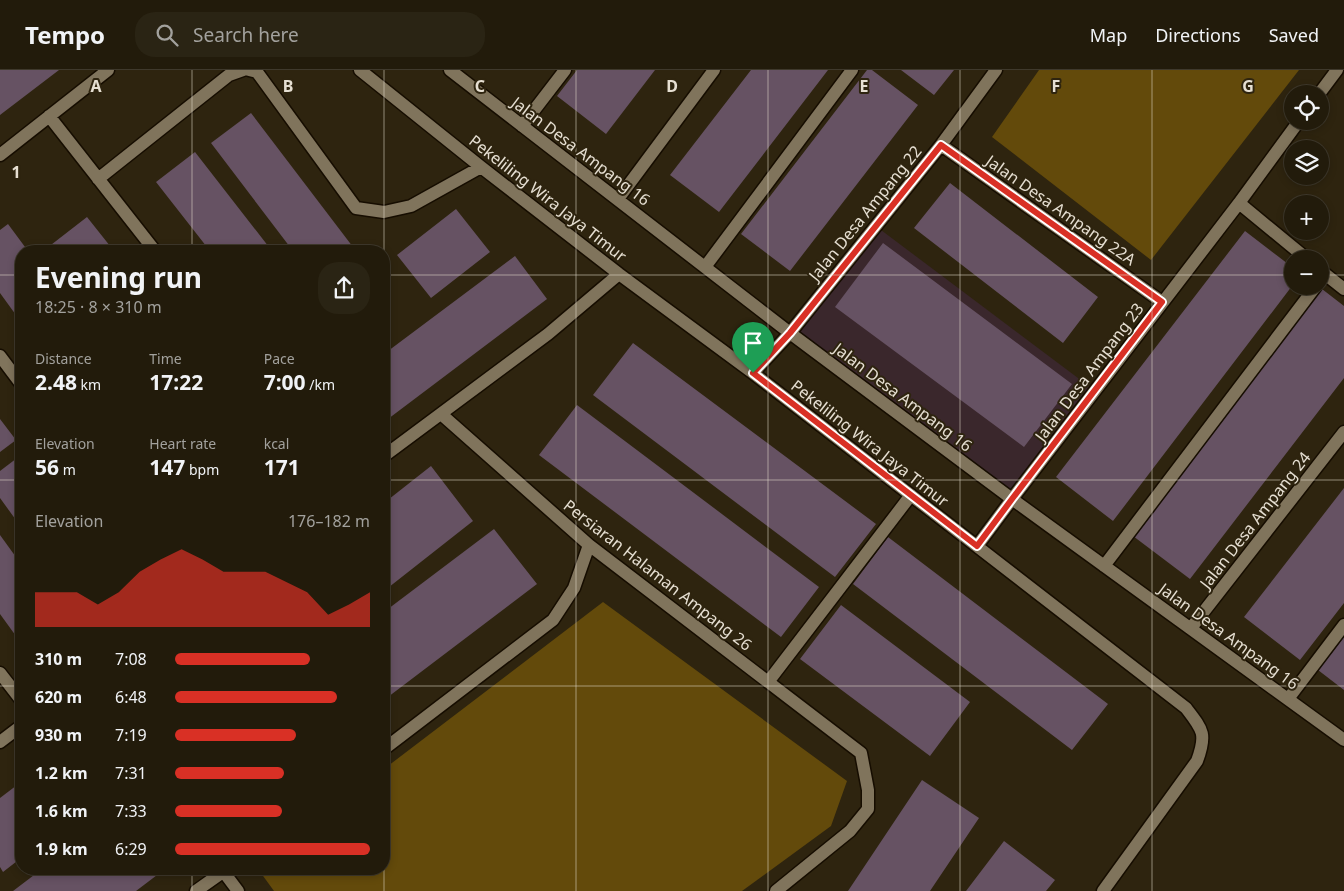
<!DOCTYPE html>
<meta charset="utf-8">
<style>
body{margin:0;font-family:"Noto Sans",sans-serif;background:#2a2414;color:#f1f3f6;height:100vh;display:flex;flex-direction:column;font-size:19px;white-space:nowrap}
*{box-sizing:border-box;margin:0}
p{font-size:16px;color:#a2a19d}
.icon{flex:none;width:28px;height:28px;fill:none;stroke:currentColor;stroke-width:2;stroke-linecap:round;stroke-linejoin:round}
.map{position:relative;flex:1;overflow:hidden}
.details{position:absolute;left:15px;top:175px;width:375px;height:630px;display:flex;flex-direction:column;background:#221b0b;border-radius:20px;box-shadow:0 2px 8px #0003,0 0 0 1px #3f392c}
.details>*{flex:none}
.buttons{position:absolute;left:1284px;top:15px;display:grid;gap:10px}
.buttons a{display:grid;place-items:center;width:45px;height:45px;border-radius:50%;background:#221b0b;box-shadow:0 2px 8px #0003,0 0 0 1px #3f392c;font-size:25px}
.pin{position:absolute;display:grid;place-items:center;width:42px;height:42px;color:#fff;margin:-51px -21px;border-radius:50% 50% 50% 0;rotate:-45deg;box-shadow:0 0 5px #0007}
.pin .icon{rotate:45deg}
.round{display:grid;place-items:center;flex:none;width:52px;height:52px;border-radius:20px;background:#2a2414}
.overview{display:flex;align-items:center;justify-content:space-between;height:85px;padding:0 20px}
h1{font-size:28px;font-weight:700;line-height:38px}
.stats{display:grid;grid-template-columns:repeat(3,1fr);gap:8px;height:85px;padding:5px 20px}
.stats div{display:grid;align-content:center}
.stats b{font-size:21px;font-weight:700}
.stats small{font-size:14px;font-weight:400}
.stats p{font-size:14px}
.chart{height:140px;padding:10px 20px}
.chart p{display:flex;justify-content:space-between}
.chart svg{width:100%;height:90px;margin-top:5px;fill:#d93025;opacity:.7}
ul{padding:0 20px;list-style:none;font-size:16px}
li{display:grid;grid-template-columns:80px 60px 1fr;align-items:center;height:38px}
li i{height:12px;border-radius:6px;background:#d93025}
header{display:flex;align-items:center;gap:30px;box-sizing:border-box;height:70px;padding:0 25px;background:#221b0b;border-bottom:1px solid #3f392c}
header strong{font-size:24px}
nav{display:flex;gap:28px;margin-inline-start:auto;font-size:18px}
.search{width:350px;height:45px;background:#2a2414;display:flex;align-items:center;gap:12px;box-sizing:border-box;padding:0 18px;border-radius:20px;color:#a2a19d;font-size:19px}
.map>svg:first-child{display:block}
.commercial{fill:#3a272c}
.green{fill:#634a0b}
.building{fill:#665263}
.lines{fill:none;stroke-linecap:round;stroke-linejoin:round}
.minor-casing{stroke:#160d00;stroke-width:15}
.minor{stroke:#80745c;stroke-width:12}
.route-casing{stroke:#fff;stroke-width:10}
.route{stroke:#d93025;stroke-width:6}
.grid{fill:none;stroke:#e6dfd2;stroke-width:1;stroke-opacity:0.55}
.labels{text-anchor:middle;dominant-baseline:central;stroke-width:4;stroke-linejoin:round;paint-order:stroke}
.street-label{font-size:16px;fill:#e6dfd2;stroke:#2e240f}
.grid-label{font-size:16px;text-anchor:middle;font-weight:bold;fill:#e6dfd2;stroke:#2e240f;stroke-width:4;stroke-linejoin:round;paint-order:stroke}
</style>
<header>
<strong>Tempo</strong>
<div class="search"><svg class="icon" aria-label="search" viewBox="0 0 24 24"><circle cx="10" cy="10" r="6"/><path d="M15 15l6 6"/></svg>Search here</div>
<nav><a>Map</a><a>Directions</a><a>Saved</a></nav>
</header>
<div class="map">
<svg width="1344" height="821" viewBox="0 0 1344 821">
<rect width="100%" height="100%" fill="#2e240f"/>
<path class="commercial" d="M877,157l213,160 -79,105 -213,-161z"/>
<path class="green" d="M1039,0h260l-148,190 -159,-123z
M603,532l244,179 -16,45 -89,65h-468l-16,-22h126v-100z"/>
<path class="building" d="M0,0h59l-59,45z
M577,0h78l-49,64 -49,-38z
M751,0h77l-109,142 -49,-37z
M867,0h5l46,35 -128,166 -49,-37z
M901,0h53l-20,25z
M251,43l105,138h-63l-82,-108z
M195,82l77,99h-62l-54,-69z
M950,113l148,114 -35,46 -149,-115z
M456,139l34,43 -59,46 -34,-43z
M87,147l27,34h-64l-3,-3z
M8,154l20,27h-7v71l-21,-29v-63z
M1245,161l47,36v19l-179,235 -57,-44z
M883,173l189,141 -48,63 -189,-140z
M515,186l32,43 -163,123v-68z
M1322,219l22,17v72l-154,201 -57,-43z
M633,273l243,181 -41,53 -242,-182z
M577,335l242,182 -38,50 -242,-182z
M0,349l16,21 -16,12z
M21,385v72l-21,-29v-27z
M431,396l42,55 -89,70v-88z
M1344,418v115l-44,57 -56,-43z
M494,459l43,55 -153,116v-88z
M0,465l21,29v79l-21,-29z
M888,467l220,167 -36,46 -219,-166z
M841,535l129,97 -40,54 -130,-97z
M1344,567v53l-26,-20z
M922,710l57,38 -49,73h-82z
M21,712v76l-18,14 -3,-5v-69z
M1004,771l51,39 -9,11h-80z
M42,799h123l-29,22h-123z"/>
<g class="lines">
<g class="minor-casing">
<path id="minor" d="M249,0l8,2 99,136 28,4 27,-6 70,-39
M360,0l121,97 138,107 134,99 433,335c17,22 21,26 11,53l-94,130
M450,0l340,263 222,166 332,241
M1319,24l18,-24
M49,46l106,135
M522,56l43,-56
M941,75l221,157
M0,85l108,-85
M98,109l131,-104 14,-5
M618,129l96,-129
M1239,133l68,56
M705,197l147,-197
M1320,200l24,19
M0,286l21,28
M753,303l37,-40 151,-188 55,-75
M441,344l148,131 272,208 7,37v19l-18,22 -74,60
M384,386l164,-122 71,-60
M977,476l35,-47 227,-296 60,-82
M1104,496l212,-280
M1191,558l153,-196
M0,603l21,27
M768,612l143,-187
M1288,629l56,-74
M0,672l21,-16
M384,679l169,-129 21,-32 15,-43
M223,801l15,20
M196,821l31,-22"/>
</g>
<use href="#minor" class="minor"/>
</g>
<g class="lines">
<g class="route-casing">
<path id="route" d="M941,75l221,157 -150,197 -35,47 -224,-173 37,-40z"/>
</g>
<use href="#route" class="route"/>
</g>
<path class="grid" d="M192,0v181M384,0v821M576,0v821M768,0v821M960,0v821M1152,0v821M0,205h21M384,205h908M1320,205h24M0,410h21M384,410h960M0,616h21M384,616h960M192,799v22"/>
<g class="labels">
<g class="street-label">
<text transform="translate(581 81) rotate(37)">Jalan Desa Ampang 16</text>
<text transform="translate(548 128) rotate(38)">Pekeliling Wira Jaya Timur</text>
<text transform="translate(1061 140) rotate(35)">Jalan Desa Ampang 22A</text>
<text transform="translate(865 143) rotate(-51)">Jalan Desa Ampang 22</text>
<text transform="translate(1089 302) rotate(-53)">Jalan Desa Ampang 23</text>
<text transform="translate(903 327) rotate(37)">Jalan Desa Ampang 16</text>
<text transform="translate(870 373) rotate(38)">Pekeliling Wira Jaya Timur</text>
<text transform="translate(1255 450) rotate(-52)">Jalan Desa Ampang 24</text>
<text transform="translate(658 505) rotate(38)">Persiaran Halaman Ampang 26</text>
<text transform="translate(1229 566) rotate(36)">Jalan Desa Ampang 16</text>
</g>
</g>
<g class="grid-label">
<text x="96" y="22">A</text>
<text x="288" y="22">B</text>
<text x="480" y="22">C</text>
<text x="672" y="22">D</text>
<text x="864" y="22">E</text>
<text x="1056" y="22">F</text>
<text x="1248" y="22">G</text>
<text x="16" y="108">1</text>
</g>
</svg>
<div class="buttons">
<a><svg class="icon" aria-label="locate" viewBox="0 0 24 24"><circle cx="12" cy="12" r="6"/><path d="M12 2v4M12 18v4M2 12h4M18 12h4"/></svg></a>
<a><svg class="icon" aria-label="layers" viewBox="0 0 24 24"><path d="M12 4l9 5-9 5-9-5zM3 14l9 5 9-5"/></svg></a>
<a>+</a>
<a>−</a>
</div>
<div class="pin" style="left:753px;top:303px;background:#1e9e55"><svg class="icon" aria-label="arrive" viewBox="0 0 24 24"><path d="M6 21V4h12l-3 4 3 4H6"/></svg></div>
<section class="details">
<div class="overview"><div><h1>Evening run</h1><p>18:25 · 8 × 310 m</p></div><a class="round"><svg class="icon" aria-label="share" viewBox="0 0 24 24"><path d="M12 15V3M7 8l5-5 5 5M5 13v7h14v-7"/></svg></a></div>
<div class="stats">
<div><p>Distance</p><b>2.48<small> km</small></b></div>
<div><p>Time</p><b>17:22</b></div>
<div><p>Pace</p><b>7:00<small> /km</small></b></div>
</div>
<div class="stats">
<div><p>Elevation</p><b>56<small> m</small></b></div>
<div><p>Heart rate</p><b>147<small> bpm</small></b></div>
<div><p>kcal</p><b>171</b></div>
</div>
<div class="chart"><p><span>Elevation</span>176–182 m</p>
<svg viewBox="0 0 160 44" preserveAspectRatio="none"><path d="M0 44V27L10 27L20 27L30 33L40 27L50 17L60 11L70 6L80 11L90 17L100 17L110 17L120 22L130 27L140 38L150 33L160 27V44z"/></svg>
</div>
<ul>
<li><b>310 m</b>7:08<i style="width:69%"></i></li>
<li><b>620 m</b>6:48<i style="width:83%"></i></li>
<li><b>930 m</b>7:19<i style="width:62%"></i></li>
<li><b>1.2 km</b>7:31<i style="width:56%"></i></li>
<li><b>1.6 km</b>7:33<i style="width:55%"></i></li>
<li><b>1.9 km</b>6:29<i style="width:100%"></i></li>
</ul>
</section>
</div>
